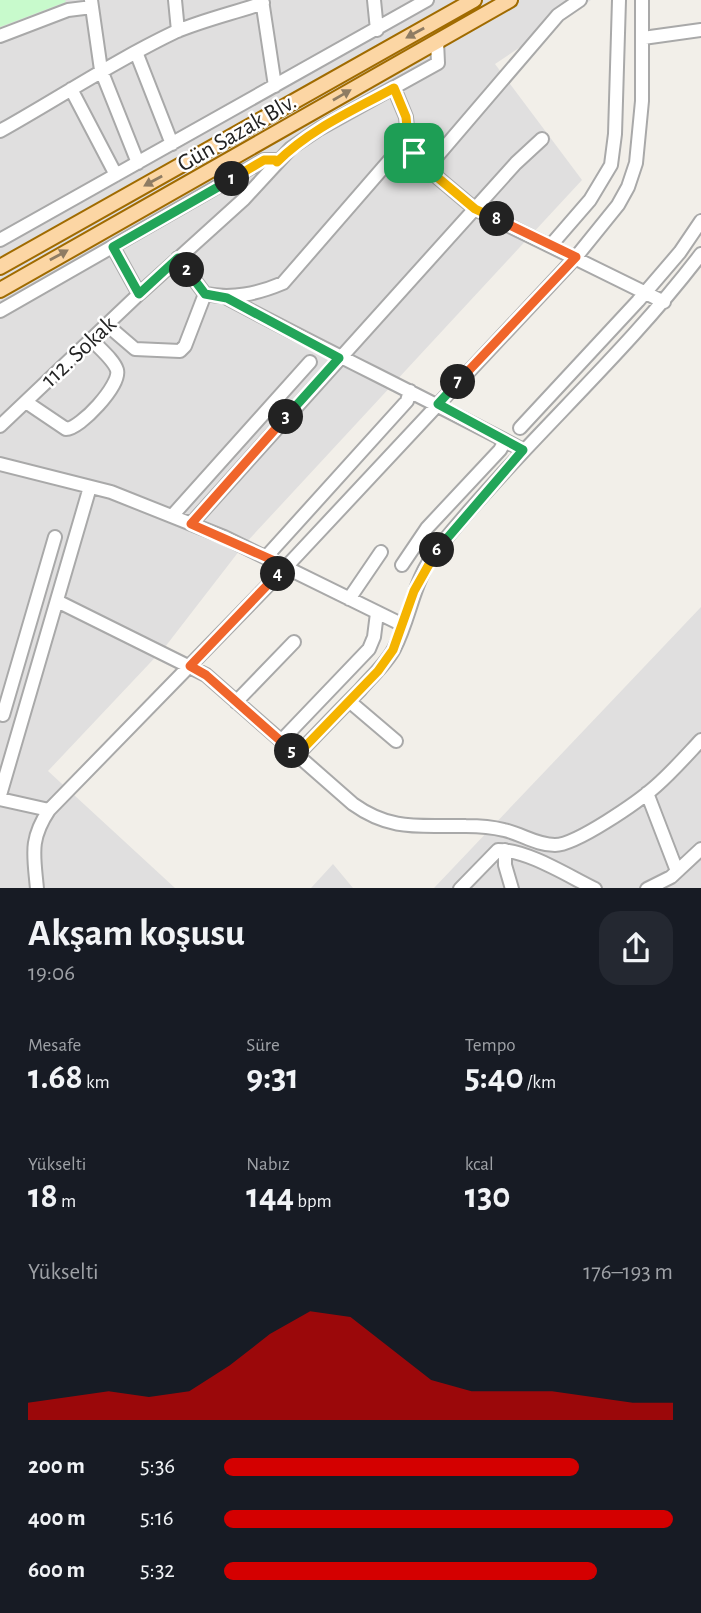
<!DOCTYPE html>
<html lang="tr">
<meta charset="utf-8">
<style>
body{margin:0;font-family:"Alegreya Sans",sans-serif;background:#242831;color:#f1f3f6;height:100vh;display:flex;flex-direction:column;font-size:26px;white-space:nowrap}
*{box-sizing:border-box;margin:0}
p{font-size:23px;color:#9ea1a6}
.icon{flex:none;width:38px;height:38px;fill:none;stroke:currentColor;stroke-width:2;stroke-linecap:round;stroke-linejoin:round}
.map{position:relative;height:888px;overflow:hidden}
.panel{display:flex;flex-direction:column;background:#171b24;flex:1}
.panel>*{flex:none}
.pin{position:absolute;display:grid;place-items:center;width:60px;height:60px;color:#fff;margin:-30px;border-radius:14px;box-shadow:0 4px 10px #0006}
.km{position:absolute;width:35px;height:35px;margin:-18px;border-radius:50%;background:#222;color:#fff;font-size:19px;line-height:35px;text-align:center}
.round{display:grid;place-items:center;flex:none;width:74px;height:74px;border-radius:21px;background:#242831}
.overview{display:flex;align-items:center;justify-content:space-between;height:119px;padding:0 28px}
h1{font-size:38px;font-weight:600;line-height:52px}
.stats{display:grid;grid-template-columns:repeat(3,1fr);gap:10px;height:119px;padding:7px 28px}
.stats div{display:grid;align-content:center}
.stats b{font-size:35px;font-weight:600}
.stats small{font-size:19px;font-weight:400}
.stats p{font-size:19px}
.chart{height:196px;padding:14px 28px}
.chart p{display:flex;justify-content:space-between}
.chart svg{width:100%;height:126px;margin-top:7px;fill:#d40000;opacity:.7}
ul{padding:0 28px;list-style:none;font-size:23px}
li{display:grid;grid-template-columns:112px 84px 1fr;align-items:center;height:52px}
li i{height:18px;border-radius:9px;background:#d40000}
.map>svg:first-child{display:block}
.residential{fill:#e0dfdf}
.park{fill:#c8facc}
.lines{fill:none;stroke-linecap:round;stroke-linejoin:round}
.minor-casing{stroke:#a9a9a9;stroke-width:16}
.major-casing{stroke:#a06b00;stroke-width:18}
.minor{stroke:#fff;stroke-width:12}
.major{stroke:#fcd6a4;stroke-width:14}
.oneway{fill:#8f7c63}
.split-1-casing{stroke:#fff;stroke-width:14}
.split-2-casing{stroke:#fff;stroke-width:14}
.split-3-casing{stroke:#fff;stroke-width:14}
.split-4-casing{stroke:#fff;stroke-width:14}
.split-5-casing{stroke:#fff;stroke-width:14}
.split-6-casing{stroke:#fff;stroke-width:14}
.split-7-casing{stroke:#fff;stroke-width:14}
.split-8-casing{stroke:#fff;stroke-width:14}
.split-9-casing{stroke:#fff;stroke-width:14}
.split-1{stroke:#f5b400;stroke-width:9}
.split-2{stroke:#22a559;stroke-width:9}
.split-3{stroke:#22a559;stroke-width:9}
.split-4{stroke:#f0652b;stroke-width:9}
.split-5{stroke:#f0652b;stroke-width:9}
.split-6{stroke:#f5b400;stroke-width:9}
.split-7{stroke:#22a559;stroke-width:9}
.split-8{stroke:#f0652b;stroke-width:9}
.split-9{stroke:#f5b400;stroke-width:9}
.labels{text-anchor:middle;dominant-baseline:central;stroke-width:5;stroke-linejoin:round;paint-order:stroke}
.street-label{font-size:24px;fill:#222;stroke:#fff}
</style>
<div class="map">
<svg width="701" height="889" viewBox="0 0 701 889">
<rect width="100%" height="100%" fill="#f2efe9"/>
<path class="residential" d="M0,0h591l-96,64 87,116 -339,366 -78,101 -117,124 127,117h-175z
M701,607v281h-267z
M333,864l20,24h-42z"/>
<path class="park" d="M0,0h65l1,2 -66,25z"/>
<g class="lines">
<g class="minor-casing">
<path id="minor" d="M91,0l10,70 37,93
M175,0l3,31
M262,0l13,86
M374,0l3,30
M0,36l68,-26 24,-3
M643,38l58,-8
M136,52l36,92
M71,89l45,86
M0,131c59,-33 114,-70 175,-99 28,-12 59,-19 88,-29
M408,139l10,22 57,48 189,93
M427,168l131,-153 22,-15
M0,240l427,-240
M551,245l39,-45 21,-35 4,-31 4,-134
M113,247l26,47
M178,258l27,36c28,5 52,0 78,-11l125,-144 -2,-22 -12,-29
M227,298c98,52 198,100 296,152
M0,311l264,-151h11l2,2
M107,325l28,24 45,2 5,-5 20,-52
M26,402l40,27c14,0 55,-44 51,-59 -3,-10 -18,-22 -25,-30
M0,426l139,-132 105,-95 47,-51 28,-19 119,-66 -1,-22
M520,428l118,-127 42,-49 21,-31
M0,464l111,28 113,45 179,88
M172,516l138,-154
M191,524l325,-361 26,-24
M266,557l141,-156 3,-10
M402,565l25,-37 73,-78 5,-9
M349,599l32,-47
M57,601l149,74 147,129c39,28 68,21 113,22 12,0 26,1 38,4 18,4 32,15 51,15 21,0 83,-43 101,-59 16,-14 30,-30 45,-46
M349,701l47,40
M236,702l58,-60
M3,715l52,-178
M281,741l88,-92 5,-12 3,-24
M297,755c21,-22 42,-44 63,-65 11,-13 26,-26 34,-41 18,-35 18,-68 45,-102 82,-102 183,-189 262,-293
M647,793l30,78
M0,795l90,-308
M0,799l49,11
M505,850v15l7,24
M37,889c-3,-34 -8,-49 12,-79l238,-244 289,-309 42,-52 10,-18 8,-24 6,-62v-101
M460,889l38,-39c30,0 70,26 97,39
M647,889l24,-12 30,-28"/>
</g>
<g class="major-casing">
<path id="major" d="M0,267l474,-267
M0,290l510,-290"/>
</g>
<use href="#minor" class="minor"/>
<use href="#major" class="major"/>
</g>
<defs><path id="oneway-solid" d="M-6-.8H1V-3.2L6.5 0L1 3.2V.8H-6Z" transform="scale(1.75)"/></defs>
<g class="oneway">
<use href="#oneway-solid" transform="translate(415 33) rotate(151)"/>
<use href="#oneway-solid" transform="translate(342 95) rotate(-30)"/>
<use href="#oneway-solid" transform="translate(153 181) rotate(151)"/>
<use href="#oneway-solid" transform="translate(59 255) rotate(-29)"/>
</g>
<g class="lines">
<g class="split-1-casing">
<path id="split-1" d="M232,179l32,-19h11l2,2c33,-33 77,-52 117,-74l12,29 2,21 6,15"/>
</g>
<g class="split-2-casing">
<path id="split-2" d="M187,270l-9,-12 -39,36 -26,-47 119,-68"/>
</g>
<g class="split-3-casing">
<path id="split-3" d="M187,270l18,24 22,4 112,60 -53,59"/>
</g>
<g class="split-4-casing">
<path id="split-4" d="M278,574l8,-8 -95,-42 95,-107"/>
</g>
<g class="split-5-casing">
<path id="split-5" d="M278,574l-88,92 16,9 86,76"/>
</g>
<g class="split-6-casing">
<path id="split-6" d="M292,751l5,4 81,-84 15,-21 21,-59 23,-41"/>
</g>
<g class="split-7-casing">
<path id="split-7" d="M437,550l86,-100 -85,-46 20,-22"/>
</g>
<g class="split-8-casing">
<path id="split-8" d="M458,382l118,-125 -79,-38"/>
</g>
<g class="split-9-casing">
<path id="split-9" d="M414,153l4,8 57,48 22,10"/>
</g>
<use href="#split-1" class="split-1"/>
<use href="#split-2" class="split-2"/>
<use href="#split-3" class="split-3"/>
<use href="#split-4" class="split-4"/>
<use href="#split-5" class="split-5"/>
<use href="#split-6" class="split-6"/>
<use href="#split-7" class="split-7"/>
<use href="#split-8" class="split-8"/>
<use href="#split-9" class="split-9"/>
</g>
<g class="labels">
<g class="street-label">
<text transform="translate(237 133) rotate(-30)">Gün Sazak Blv.</text>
<text transform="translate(79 352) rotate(-43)">112. Sokak</text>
</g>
</g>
</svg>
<div class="pin" style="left:414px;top:153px;background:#1e9e55"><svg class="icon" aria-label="arrive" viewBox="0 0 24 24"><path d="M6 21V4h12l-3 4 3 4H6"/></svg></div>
<b class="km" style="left:232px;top:179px">1</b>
<b class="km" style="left:187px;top:270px">2</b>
<b class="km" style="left:286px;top:417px">3</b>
<b class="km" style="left:278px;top:574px">4</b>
<b class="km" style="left:292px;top:751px">5</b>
<b class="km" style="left:437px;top:550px">6</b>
<b class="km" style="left:458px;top:382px">7</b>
<b class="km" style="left:497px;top:219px">8</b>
</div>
<section class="panel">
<div class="overview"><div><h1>Akşam koşusu</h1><p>19:06</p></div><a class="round"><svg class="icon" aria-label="share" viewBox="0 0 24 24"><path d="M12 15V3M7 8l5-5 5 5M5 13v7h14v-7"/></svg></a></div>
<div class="stats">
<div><p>Mesafe</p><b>1.68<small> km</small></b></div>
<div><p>Süre</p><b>9:31</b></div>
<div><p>Tempo</p><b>5:40<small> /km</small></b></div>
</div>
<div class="stats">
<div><p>Yükselti</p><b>18<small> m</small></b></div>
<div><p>Nabız</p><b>144<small> bpm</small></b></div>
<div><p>kcal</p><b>130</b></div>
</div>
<div class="chart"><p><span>Yükselti</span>176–193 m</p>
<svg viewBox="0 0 160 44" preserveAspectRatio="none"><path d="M0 44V38L10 36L20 34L30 36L40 34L50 25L60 14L70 6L80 8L90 19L100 30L110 34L120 34L130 34L140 36L150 38L160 38V44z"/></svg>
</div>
<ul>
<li><b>200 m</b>5:36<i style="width:79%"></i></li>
<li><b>400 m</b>5:16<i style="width:100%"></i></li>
<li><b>600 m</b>5:32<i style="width:83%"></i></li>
</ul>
</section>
